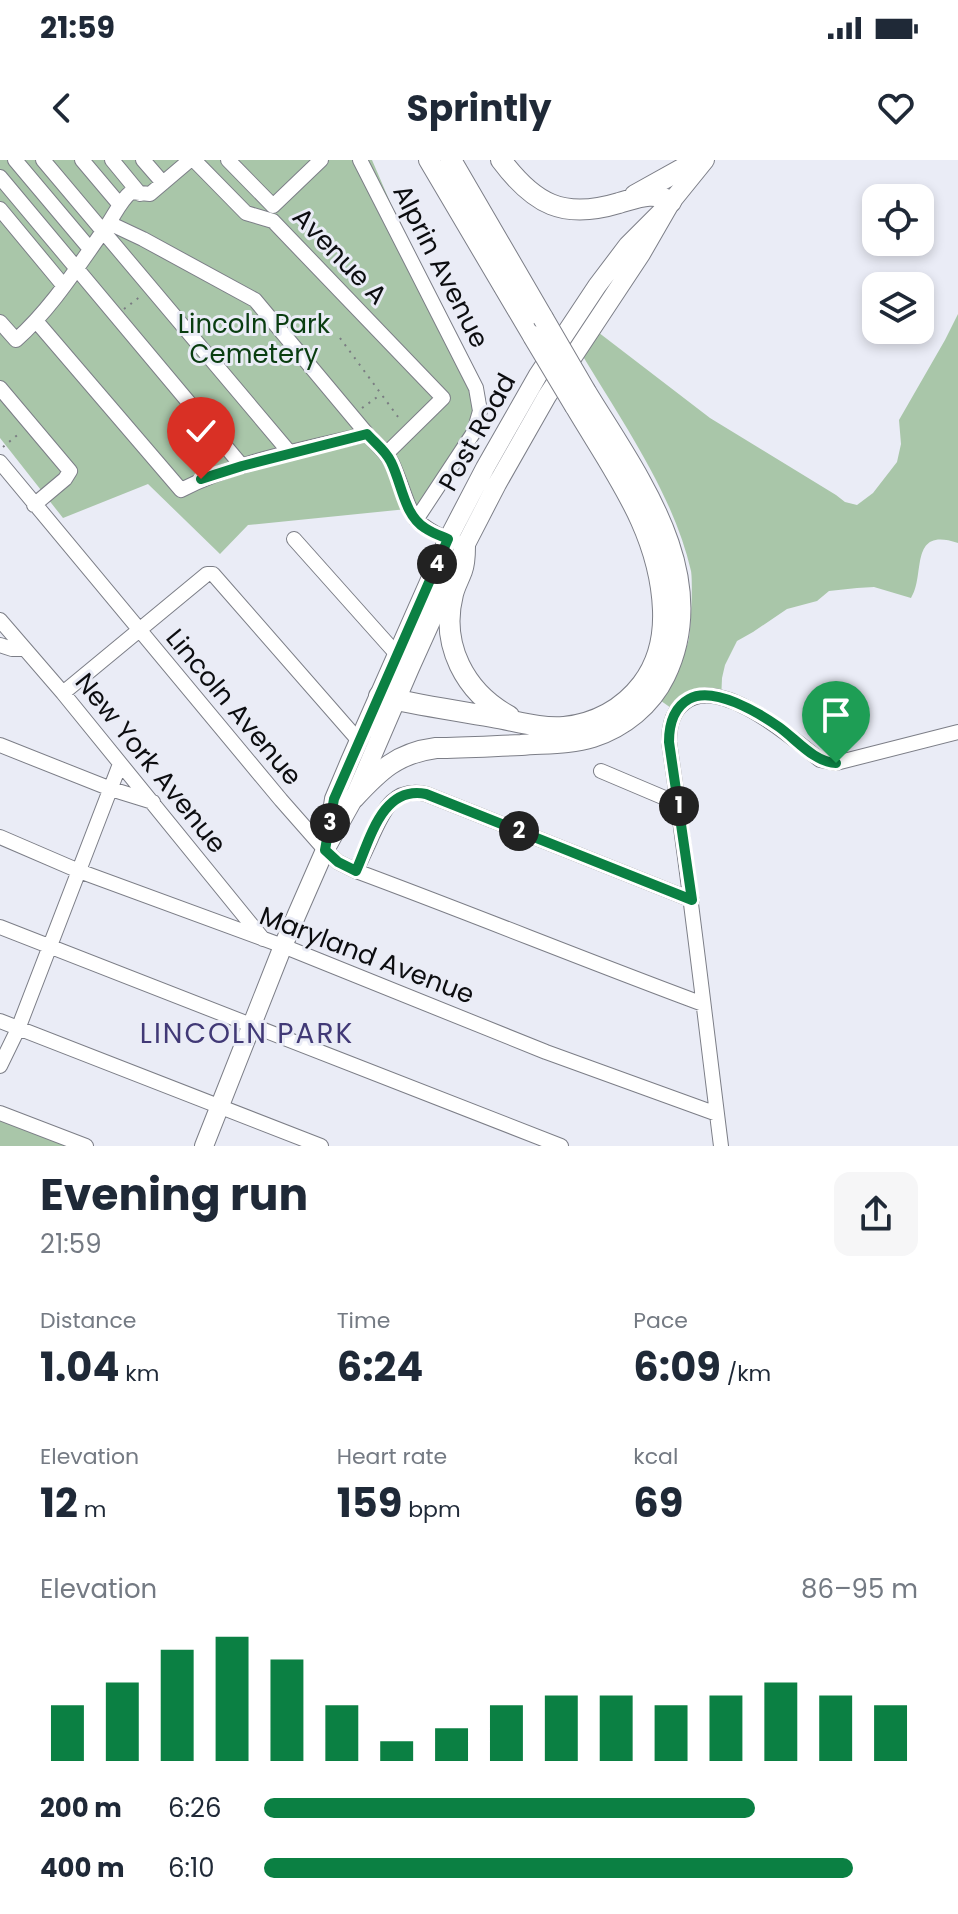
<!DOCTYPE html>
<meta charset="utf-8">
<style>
body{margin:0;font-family:Poppins,sans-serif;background:#f6f6f7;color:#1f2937;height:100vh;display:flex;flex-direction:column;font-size:30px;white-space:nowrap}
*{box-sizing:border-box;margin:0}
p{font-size:26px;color:#747a83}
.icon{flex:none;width:44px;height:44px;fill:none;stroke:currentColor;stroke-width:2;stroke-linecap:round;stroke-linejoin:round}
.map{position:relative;height:986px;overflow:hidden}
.sheet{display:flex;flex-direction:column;background:#fff;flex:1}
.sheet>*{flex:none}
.buttons{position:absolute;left:862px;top:24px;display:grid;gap:16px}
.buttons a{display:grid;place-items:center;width:72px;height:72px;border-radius:16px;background:#fff;box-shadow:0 4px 12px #0003;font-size:40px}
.pin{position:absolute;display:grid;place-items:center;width:68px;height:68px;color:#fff;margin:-82px -34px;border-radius:50% 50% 50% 0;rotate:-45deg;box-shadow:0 0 8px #0007}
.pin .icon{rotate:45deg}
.km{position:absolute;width:40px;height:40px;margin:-20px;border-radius:50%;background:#222;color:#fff;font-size:22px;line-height:40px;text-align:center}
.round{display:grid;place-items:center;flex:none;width:84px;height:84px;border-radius:16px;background:#f6f6f7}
.overview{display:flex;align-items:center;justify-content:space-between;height:136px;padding:0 40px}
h1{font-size:44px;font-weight:700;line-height:60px}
.figures{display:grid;grid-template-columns:repeat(3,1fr);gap:12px;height:136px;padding:8px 40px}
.figures div{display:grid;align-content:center}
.figures b{font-size:40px;font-weight:700}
.figures small{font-size:22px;font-weight:400}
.figures p{font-size:22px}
.chart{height:224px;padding:16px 40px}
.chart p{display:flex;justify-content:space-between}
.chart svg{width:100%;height:144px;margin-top:8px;stroke:#0b8043;stroke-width:6}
ul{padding:0 40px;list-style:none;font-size:26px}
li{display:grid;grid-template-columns:128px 96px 1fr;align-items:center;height:60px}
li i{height:20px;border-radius:10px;background:#0b8043}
.status{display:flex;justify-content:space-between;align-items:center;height:56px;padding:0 40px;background:#fff;direction:ltr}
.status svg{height:22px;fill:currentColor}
header{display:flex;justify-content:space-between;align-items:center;height:104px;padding:0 40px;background:#fff;font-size:36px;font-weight:700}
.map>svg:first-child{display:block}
.green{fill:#a9c6a9}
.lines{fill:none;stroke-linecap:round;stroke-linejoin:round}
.minor-casing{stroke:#7c7e87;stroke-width:16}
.major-casing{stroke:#7c7e87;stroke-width:20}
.highway-casing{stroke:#7c7e87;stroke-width:22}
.path{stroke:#7a7c82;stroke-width:2;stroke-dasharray:2 6;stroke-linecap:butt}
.minor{stroke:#fff;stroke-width:14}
.major{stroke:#fff;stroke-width:18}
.highway{stroke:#fff;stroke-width:20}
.highway-bridge-casing{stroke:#7c7e87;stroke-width:22;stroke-linecap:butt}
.highway-bridge{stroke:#fff;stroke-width:20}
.route-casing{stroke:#fff;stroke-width:16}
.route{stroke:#0b8043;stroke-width:10}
.labels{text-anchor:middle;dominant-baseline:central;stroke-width:6;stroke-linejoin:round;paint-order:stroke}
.street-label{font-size:26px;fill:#0c0d10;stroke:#eaecf6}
.park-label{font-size:26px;fill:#093d10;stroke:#eaecf6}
.neighbourhood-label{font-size:28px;letter-spacing:2px;fill:#413976;stroke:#eaecf6}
</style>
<div class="status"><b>21:59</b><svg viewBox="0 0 49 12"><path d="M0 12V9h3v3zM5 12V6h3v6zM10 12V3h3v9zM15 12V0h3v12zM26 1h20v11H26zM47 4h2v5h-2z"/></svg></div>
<header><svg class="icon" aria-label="back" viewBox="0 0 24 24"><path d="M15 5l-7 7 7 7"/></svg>Sprintly<svg class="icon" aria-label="heart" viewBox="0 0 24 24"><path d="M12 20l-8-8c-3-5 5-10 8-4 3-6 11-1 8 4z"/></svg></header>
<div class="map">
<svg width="958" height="986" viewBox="0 0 958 986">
<rect width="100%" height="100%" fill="#eaecf6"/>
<path class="green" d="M0,0h372l102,237 -1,28 -56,83 -169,17 -28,29 -72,-70 -85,34 -63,-80z
M958,154v229c-50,-17 -32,32 -47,55l-37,-11 -17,1 -28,3 -12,10 -30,8 -34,23 -16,9 -12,24 -3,13 -1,23 -6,-2 -44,9 -14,-10c12,-18 27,-38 32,-59 2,-12 4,-57 2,-68 -17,-76 -70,-151 -110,-218l13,-24 116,89 126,77 9,7 12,3 16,-12 24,-31 4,-18 -2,-24 46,-80z
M0,952l93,34h-93z"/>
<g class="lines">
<g class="minor-casing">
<path id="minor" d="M15,0l75,89
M43,0l247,293
M82,0l38,45
M112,0l28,34
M143,0l20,23
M194,0l52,53 27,8 170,177 -57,56
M228,0l45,46 48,-46
M360,0l116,228 4,23 -6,21 -58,88
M0,17l242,289
M0,49l63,76
M109,63l34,16 112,61 112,134c8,9 19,18 25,29 21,46 11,60 66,80
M0,162l16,18c36,-32 62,-74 90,-113 8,-11 14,-26 25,-35l19,2 40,-34
M37,162l144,168c57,-29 124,-41 186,-56
M0,228l70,83 -5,8 -31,26
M0,302l281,338 44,50 13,12 18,9c116,43 231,90 347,133
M294,379l107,120
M0,460l63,73 200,246
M0,485l12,4h13
M63,533l144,-119h6l146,167
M0,585l111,44 42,13
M601,611l78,33
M0,677l79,34 204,75 263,106 171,62
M356,711c5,-12 11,-23 16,-35 12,-26 21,-49 54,-42l266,106
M0,767l561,219
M0,861l321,125
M0,906l18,-37 102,-265
M0,953l86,33
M721,986c-17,-135 -32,-270 -52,-404 0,-15 3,-30 15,-39 36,-29 108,35 136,57l16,3 122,-31"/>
</g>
<g class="major-casing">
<path id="major" d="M328,676l6,-37 16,-38 98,-222 37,-71 53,-93 59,-89 31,-41 43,-43 34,-42
M204,986l79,-200 42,-96 29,-52 56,-130 55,-122 32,-62 50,-88 94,-142 30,-52"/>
</g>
<g class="highway-casing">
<path id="highway" d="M429,0l104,176
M451,0l92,158
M501,0c33,44 62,60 118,43 18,-5 35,-13 52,-1
M635,35l63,-35
M465,386c0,8 0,17 -3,25 -3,8 -7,15 -9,23 -13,51 12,98 56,122
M379,536c37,9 75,14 113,21 24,4 48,12 72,10 31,-3 59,-18 78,-43 16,-21 22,-48 21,-74 -3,-79 -49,-138 -88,-204
M354,638c25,-27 43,-45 82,-50 28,0 57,-2 85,-3 24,-2 49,-1 72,-8 31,-10 58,-32 72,-61 49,-101 -29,-202 -79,-284"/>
</g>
<path class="path" d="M124,149l17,-13
M340,178l61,83
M362,248l18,-13
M3,287l18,-15"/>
<use href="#minor" class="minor"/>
<use href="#major" class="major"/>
<use href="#highway" class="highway"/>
<g class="highway-bridge-casing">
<path id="highway-bridge" d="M543,158l43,74
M533,176l42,70"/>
</g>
<use href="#highway-bridge" class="highway-bridge"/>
</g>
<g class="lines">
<g class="route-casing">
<path id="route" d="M201,319l41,-13 125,-32c8,9 19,17 24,28 11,22 13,53 34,66 7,5 16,8 23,11l-114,260 -9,51 13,12 18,9c14,-31 26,-86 70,-77l266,106 -23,-158c0,-17 4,-34 20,-43 24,-14 70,14 90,28 18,13 35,35 57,36"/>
</g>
<use href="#route" class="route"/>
</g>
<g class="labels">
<g class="street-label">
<text transform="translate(340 96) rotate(46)">Avenue A</text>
<text transform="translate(441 106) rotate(63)">Alprin Avenue</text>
<text transform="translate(477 272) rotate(-61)">Post Road</text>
<text transform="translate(234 547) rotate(50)">Lincoln Avenue</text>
<text transform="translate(151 603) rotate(51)">New York Avenue</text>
<text transform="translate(367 795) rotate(21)">Maryland Avenue</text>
</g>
<g class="park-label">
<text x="254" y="164">Lincoln Park<tspan x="254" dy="30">Cemetery</tspan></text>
</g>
<g class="neighbourhood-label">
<text x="247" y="873">LINCOLN PARK</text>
</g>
</g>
</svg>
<div class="buttons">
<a><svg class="icon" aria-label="locate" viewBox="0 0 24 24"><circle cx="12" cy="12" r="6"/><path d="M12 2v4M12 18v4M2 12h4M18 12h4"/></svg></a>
<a><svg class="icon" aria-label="layers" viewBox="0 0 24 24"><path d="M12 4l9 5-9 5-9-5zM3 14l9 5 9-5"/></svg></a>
</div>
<div class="pin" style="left:836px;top:603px;background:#1e9e55"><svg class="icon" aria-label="arrive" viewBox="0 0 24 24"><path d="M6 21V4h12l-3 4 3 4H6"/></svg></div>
<div class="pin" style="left:201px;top:319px;background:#d93025"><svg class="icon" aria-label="check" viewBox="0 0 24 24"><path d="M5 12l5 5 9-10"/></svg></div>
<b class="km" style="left:679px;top:646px">1</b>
<b class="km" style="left:519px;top:671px">2</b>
<b class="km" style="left:330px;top:663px">3</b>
<b class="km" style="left:437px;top:404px">4</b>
</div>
<section class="sheet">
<div class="overview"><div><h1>Evening run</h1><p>21:59</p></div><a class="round"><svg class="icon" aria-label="share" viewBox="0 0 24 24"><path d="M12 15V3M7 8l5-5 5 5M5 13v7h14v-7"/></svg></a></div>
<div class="figures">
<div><p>Distance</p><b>1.04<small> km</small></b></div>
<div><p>Time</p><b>6:24</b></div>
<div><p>Pace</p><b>6:09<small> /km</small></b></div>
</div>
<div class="figures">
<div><p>Elevation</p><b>12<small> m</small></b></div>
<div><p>Heart rate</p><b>159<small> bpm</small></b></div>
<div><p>kcal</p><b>69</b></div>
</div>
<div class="chart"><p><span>Elevation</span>86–95 m</p>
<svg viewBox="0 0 160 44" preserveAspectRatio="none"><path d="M5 44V27M15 44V20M25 44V10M35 44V6M45 44V13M55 44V27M65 44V38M75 44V34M85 44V27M95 44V24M105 44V24M115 44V27M125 44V24M135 44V20M145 44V24M155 44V27"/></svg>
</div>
<ul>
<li><b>200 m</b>6:26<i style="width:75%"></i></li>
<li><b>400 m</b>6:10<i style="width:90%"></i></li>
</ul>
</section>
